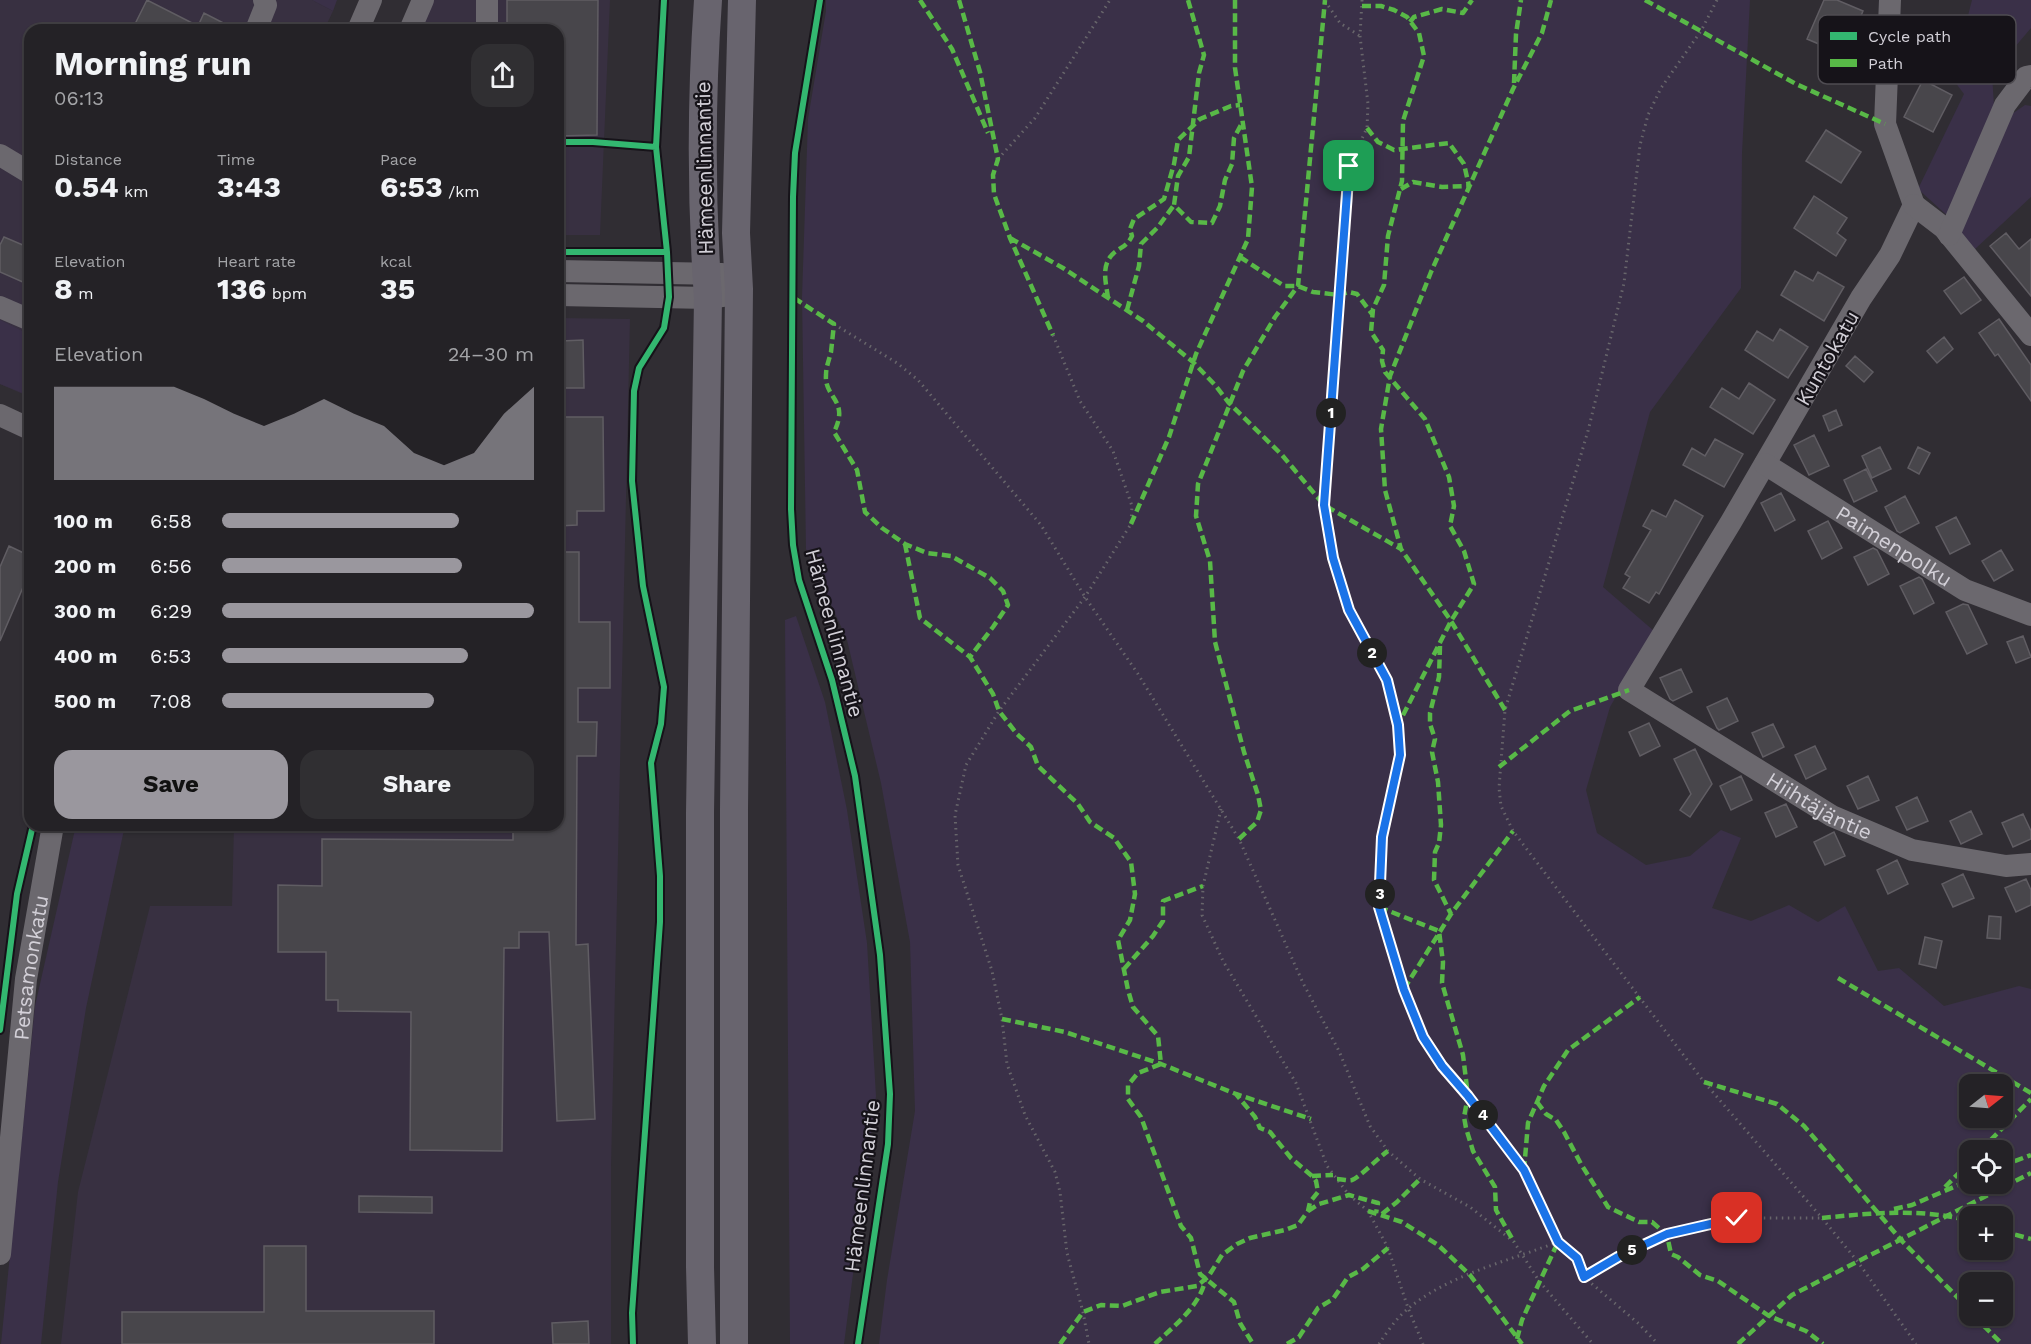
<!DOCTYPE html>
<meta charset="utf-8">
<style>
body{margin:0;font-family:"Work Sans",sans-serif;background:#302f32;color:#f1f3f6;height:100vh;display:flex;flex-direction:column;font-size:22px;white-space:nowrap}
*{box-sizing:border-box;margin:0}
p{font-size:20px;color:#a3a4a7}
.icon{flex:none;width:33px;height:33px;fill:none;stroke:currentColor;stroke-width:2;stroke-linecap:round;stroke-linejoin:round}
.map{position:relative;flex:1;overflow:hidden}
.panel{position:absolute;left:24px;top:24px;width:540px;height:807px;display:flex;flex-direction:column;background:#242226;border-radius:18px;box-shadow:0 2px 4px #0004,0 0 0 2px #413f43}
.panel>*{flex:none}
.needle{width:39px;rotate:73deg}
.controls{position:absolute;left:1959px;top:1074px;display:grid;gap:12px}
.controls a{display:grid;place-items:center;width:54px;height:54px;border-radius:12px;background:#242226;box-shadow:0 2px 4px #0004,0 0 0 2px #413f43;font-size:30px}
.pin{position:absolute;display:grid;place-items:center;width:51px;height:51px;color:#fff;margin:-26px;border-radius:12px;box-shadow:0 3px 9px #0006}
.km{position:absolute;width:30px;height:30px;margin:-15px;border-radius:50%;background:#222;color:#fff;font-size:16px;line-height:30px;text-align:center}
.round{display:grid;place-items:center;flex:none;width:63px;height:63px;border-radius:18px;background:#302f32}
.summary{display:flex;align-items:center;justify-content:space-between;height:102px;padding:0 30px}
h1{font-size:33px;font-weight:700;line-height:45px}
.figures{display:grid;grid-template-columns:repeat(3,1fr);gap:9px;height:102px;padding:6px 30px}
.figures div{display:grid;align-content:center}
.figures b{font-size:30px;font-weight:700}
.figures small{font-size:16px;font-weight:400}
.figures p{font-size:16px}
.chart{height:168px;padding:12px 30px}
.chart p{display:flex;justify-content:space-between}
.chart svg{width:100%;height:108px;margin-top:6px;fill:#9a979e;opacity:.7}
.button{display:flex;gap:12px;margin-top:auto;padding:12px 30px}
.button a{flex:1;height:69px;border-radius:18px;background:#9a979e;color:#111;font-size:24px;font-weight:700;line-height:69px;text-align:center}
.button a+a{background:#302f32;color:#f1f3f6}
ul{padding:0 30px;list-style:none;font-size:20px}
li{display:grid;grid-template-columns:96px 72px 1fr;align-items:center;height:45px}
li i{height:15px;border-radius:8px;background:#9a979e}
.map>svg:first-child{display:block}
.built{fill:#383041}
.green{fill:#3a3048;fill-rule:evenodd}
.building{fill:#48464b;stroke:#605d63;stroke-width:1.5}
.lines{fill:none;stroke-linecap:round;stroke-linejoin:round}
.path{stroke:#68666b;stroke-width:3;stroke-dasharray:1.5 4.5;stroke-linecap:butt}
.minor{stroke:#6b686e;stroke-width:22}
.major{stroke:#68646e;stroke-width:28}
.quiet{stroke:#58b947;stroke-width:4.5;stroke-dasharray:9 4.5;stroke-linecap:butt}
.cycleway-casing{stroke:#161319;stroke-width:10}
.cycleway{stroke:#33b770;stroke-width:6}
.route-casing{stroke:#fff;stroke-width:12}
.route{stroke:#1a73e8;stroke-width:8}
.labels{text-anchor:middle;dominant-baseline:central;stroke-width:4.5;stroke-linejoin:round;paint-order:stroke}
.street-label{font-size:21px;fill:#d3d0d8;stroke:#161319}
.key{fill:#161319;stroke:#4f4c52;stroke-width:1.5}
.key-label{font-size:16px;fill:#d3d0d8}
</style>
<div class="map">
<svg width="2031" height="1344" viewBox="0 0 2031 1344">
<rect width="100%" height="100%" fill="#302d33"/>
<path class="built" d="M0,0h312l21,11 -9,19h-294v367l-30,-13z
M413,0h197l-10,235h-42v-205h-158z
M558,318l72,1 -19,848v177h-550l17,-152 72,-286h82l2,-81h324z"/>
<path class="green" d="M312,0h25l-4,11z
M826,0h924l-8,153 -1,135 -91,124 -47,175 51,44 -44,76 -24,83 11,43 49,32 44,-9 31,-26 20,8 -29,70 39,13 38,-16 29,17 27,-16 33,65 21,-3 45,38 75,-20 12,3v355h-1152l8,-64 28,-169 -5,-169 -29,-159 -34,-143 -41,-91 -4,-252 6,-178 18,-108zM1970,1084h32v34h-32zM1970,1150h32v34h-32zM1970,1216h32v34h-32zM1970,1282h32v34h-32z
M1972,0h59v28l-39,46 2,32 -44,112 -32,-29 46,-95 -12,-16z
M2025,105l6,1v91l-57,53 -13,-17 48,-117z
M0,320l30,15v61l-30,-12z
M796,616l29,86 22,108 20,133 9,153 -32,248h-54l-5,-724z
M76,825h49l-39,183 -28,174 -17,162h-40l34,-338z"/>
<path class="building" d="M147,0l51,26 6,-13 33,17h-105z
M507,0h91l-1,135 -39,1v-106h-51z
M1824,0h13l26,11 -18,44 -38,-16z
M1923,80l29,15 -19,37 -29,-15z
M1826,130l35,22 -20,31 -35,-22z
M1814,196l33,22 -10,15 9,7 -10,16 -42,-28z
M2006,233l13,16 12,-10v57l-41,-50z
M4,237l26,11v24l-5,11 -25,-11v-27z
M1795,271l18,10 5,-9 26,15 -20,34 -43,-26z
M1964,277l17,23 -20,14 -17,-23z
M1999,319l32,46v36l-33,-47 -3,2 -16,-23z
M1780,329l28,18 -20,31 -43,-28 12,-19 16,10z
M1944,337l9,12 -16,14 -10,-12z
M583,340l1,48h-26v-39h3v-8z
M1855,356l18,16 -9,10 -18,-16z
M1749,383l26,17 -22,34 -43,-27 12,-19 17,11z
M1836,410l6,15 -13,6 -6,-15z
M558,417h45l1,94h-27v14l-19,1z
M1814,435l15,31 -20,9 -15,-30z
M1715,439l28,15 -19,33 -41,-22 9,-17 13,8z
M1880,447l11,22 -19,9 -10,-22z
M1918,447l12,6 -11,21 -11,-6z
M1866,469l11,22 -23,11 -10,-22z
M1781,493l14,27 -20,11 -14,-28z
M1905,496l14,27 -19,10 -3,-2 -12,-24z
M1675,500l28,16 -44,78 -3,-2 -7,11 -26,-15 7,-11 -5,-3 26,-44 -8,-4 9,-16 14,7z
M1956,517l14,27 -20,10 -14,-27z
M1828,521l14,27 -20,11 -14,-28z
M9,546l21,10v15l-30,70v-74z
M1873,548l4,2 12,24 -21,11 -14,-28z
M2001,550l12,20 -19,11 -12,-20z
M558,552h21v70h31v66h-32v34h19l-1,34h-19l-1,189 12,-1 7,175 -38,2 -8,-189h-30v16h-15l-2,203 -92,-1 1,-138 -73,-1v-11h-12v-48h-48v-67l44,1v-47l191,1v-15h45z
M1919,577l3,2 12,24 -20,11 -14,-28z
M1963,604l5,1 19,39 -20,10 -21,-42z
M2023,636l8,21 -15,6 -9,-21z
M1681,669l11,23 -19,9 -3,-2 -10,-21z
M1727,698l11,23 -19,9 -2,-2 -10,-21z
M1649,723l11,23 -20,10 -11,-24z
M1773,724l11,23 -21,10 -11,-24z
M1815,746l11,23 -20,10 -11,-24z
M1695,749l17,35 -22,33 -10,-7 11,-16 -17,-35z
M1741,776l11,24 -21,10 -11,-24z
M1868,776l11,24 -21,9 -11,-23z
M1917,797l11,24 -21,9 -11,-23z
M1786,804l11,23 -21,10 -11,-24z
M1971,811l11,23 -21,10 -11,-23z
M2023,814l8,17v8l-18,8 -11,-24z
M1834,832l11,24 -20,9 -11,-23z
M1897,860l11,24 -20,10 -11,-24z
M1963,874l11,24 -21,9 -11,-23z
M2026,879l5,11v15l-15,7 -11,-24z
M1989,916l12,1 -1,22 -13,-1z
M1925,937l17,4 -6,27 -17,-4z
M359,1196l73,1v16l-73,-1z
M264,1246h42v65h128v33h-312v-32h142z
M588,1321l1,23h-36l-1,-21z"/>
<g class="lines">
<path class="path" d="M1362,0l-2,36 8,68 -1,24 -18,38 -25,339 9,53 16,52 38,70 11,45 2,30 -18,82 -3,70 25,82 19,48 19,29 26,30 56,74 34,72 19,16 7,19 55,47 19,20
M1717,0l-16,31 -40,57 -13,27 -8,30 -16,138 -36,148 -83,279 -6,78 2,18 12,25 191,251 118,136 36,44 58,82
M1325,1l15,22 20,13
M998,159l37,-41 75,-118
M834,324l63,39 21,17 123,145 44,72 53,77 101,165 64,144 36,68 31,75 18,25 32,28 50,28 44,35 25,39 54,63
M1053,335l27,66 33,50 19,55 -1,18 -46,73 -86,114 -33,54 -11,50 3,50 34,106 10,48 5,45 18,51 30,57 5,20 7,61 16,59 6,32
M1221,809l-18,77 -1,29 21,46 73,122 31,83 22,29 19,16 20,37 20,60 15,36
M1584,1277l34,-20 49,-22 70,-17h85
M1379,1344c8,-12 18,-27 30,-36 39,-33 102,-48 149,-66"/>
<g class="minor">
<path id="s1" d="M1890,0l-5,124 29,81 -24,50 -29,43 -130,224 -102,168 203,126 80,34 94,16 25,-2"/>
<path d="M256,30l10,-25 -2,-5"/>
<path d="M358,30l13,-30"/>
<path d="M410,30l13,-30"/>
<path d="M487,30v-30"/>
<path d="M0,155l30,18"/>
<path d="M1914,205l30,23 87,107"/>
<path d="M1949,235l56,-130 21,-28 5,-1"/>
<path d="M558,271l164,3 9,4 8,11 -10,6 -21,3 -150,-3"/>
<path d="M0,307l30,13"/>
<path d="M0,415l30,14"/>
<path id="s2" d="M1765,464l200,126 66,25"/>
<path id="s3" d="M0,1254l26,-275 27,-154"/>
</g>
<path class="major" d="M702,1344l-2,-77v-454l8,-515c-7,-99 -7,-199 0,-298
M734,1344v-534l5,-521 -3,-56 6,-233"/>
<path class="quiet" d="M920,0l32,49 36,84
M959,0l21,72 18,87 -5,16 1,19 16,44 43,97
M1188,0l16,55 -5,18 -10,84 -11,19 -4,29 17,17 21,1 8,-17 5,-26 7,-16 2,-26 8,-15
M1645,0l151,84 89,40
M1362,6h19l13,4 13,7 12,16 5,23 -21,65 -1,60 -14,55 -4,49 -11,24 -2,23 12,18 -1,11 3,11 40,47 24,58 5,29 -4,20 14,25 10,33 -23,37 -53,104
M1410,22l4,-5 28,-8 21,4 9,-13
M1514,83l2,-49 5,-34
M1367,128l11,14 16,8 55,-7 15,21 5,22
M1401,189l12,-7 29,5 27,-1
M1010,238l53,30 80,53 50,41 22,23 14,18 53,52 42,50 77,44
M1240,257l44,29h14l15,6 26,3 10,-3 8,2 15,20
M794,298l40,26c-1,9 -2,19 -3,28 -2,8 -5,15 -5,23 -2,23 24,25 8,57l23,38 8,42 17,16 23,16 22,9 24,3 39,22 13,13 5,14 -15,22 -23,30 23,37 6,17 18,23 14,13 7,19 40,38 12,18 24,16 17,24 4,32 -5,26 -12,20 10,50 5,17 25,29 3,28 -23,9 -10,12v14l13,18 40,109 10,12 9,36 34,28 6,21 13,21
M1108,298c-2,-16 -8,-34 7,-46 8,-6 12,-6 17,-16l-2,-7 4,-10 30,-20 10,-35 4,-24 22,-21 31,-13 9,-1
M1127,310l12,-44 2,-22 17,-17 16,-22
M1131,524l38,-87 27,-83 52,-115 4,-52 -17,-119v-68
M905,544l15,74 50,39
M1440,646l-1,31 -9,36v11l5,15 -3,13 6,30 3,43 -2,18 -4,9 -1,28 17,34
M1505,710l-54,-89 -50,-72 -16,-59 -4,-61 9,-53 41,-104 82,-183 29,-56 9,-33
M1499,767l71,-56 59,-21
M1239,839l18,-17 4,-12 -3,-15 -14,-43 -29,-110 -5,-81 -14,-45 2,-32 45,-113 32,-54 23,-31 27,-286
M1379,907l60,24 4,31 -1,21 21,72 5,41 -4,21 2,11 7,23 22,36 1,23 18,32
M1124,969l29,-33 10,-15v-20l40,-15
M1838,978l193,115
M1404,989l47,-75 62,-83
M1002,1019l63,13 96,32 75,30 75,25
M1704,1082l73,22 27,22 97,114 69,70
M1537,1102l9,12 10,6 8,12 17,32 27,43 31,15h13l15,13 4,19 7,3 22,18 18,6 51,35 37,15 17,13
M1981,1150l50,-51
M2002,1166l29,-11
M1524,1170l4,-47 16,-37 24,-36 72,-53
M1312,1176l21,-1
M1337,1179c5,0 11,2 15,1 7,-2 28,-24 36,-29
M1945,1187l25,-25
M1894,1209l18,-4 58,-25
M1308,1211l11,-7 30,-9 29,8 -2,10
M1368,1211l34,11 36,23 32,30 52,69
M1382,1214l15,-12 23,-23
M1822,1218c49,-5 100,-10 148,3
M2002,1231l29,8
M1974,1316l28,28
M1517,1339l5,-19 36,-78
M1060,1344l23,-32 18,-7 21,1 38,-14 37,-6 11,-9 14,-22 15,-11 13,-6 35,-8 13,-5 10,-14 2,-9 8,-10 -2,-11 -4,-5 -21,-18 -21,-26 -10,-4 -5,-11 -19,-23
M1155,1344c19,-18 44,-37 50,-63
M1287,1344l12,-7 19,-29 15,-9 15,-22 15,-8 25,-21
M1738,1344l54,-49 239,-122"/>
<g class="cycleway-casing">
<path id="cycleway" d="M820,0l-25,153 -2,44 -2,312 2,36 6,35 33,100 23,96 25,179 10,139 -2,50 -30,200
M558,142h35l63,5
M558,252h109
M0,1030l17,-136 16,-69
M633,1344l-1,-31 28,-391v-46l-9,-113 10,-39 3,-37 -21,-101 -11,-105 2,-90 5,-23 25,-40 5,-31 -2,-45 -11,-105 8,-147"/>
</g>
<use href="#cycleway" class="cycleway"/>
</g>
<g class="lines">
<g class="route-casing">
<path id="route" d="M1349,166l-25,339 9,53 16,52 38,70 11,45 2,30 -18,82 -3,70 25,83 19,47 19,29 26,30 56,74 34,72 19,16 7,19 34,-20 49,-23 70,-16"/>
</g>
<use href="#route" class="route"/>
</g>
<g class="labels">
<g class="street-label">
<text transform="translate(704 168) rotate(-91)">Hämeenlinnantie</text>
<text transform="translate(1827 358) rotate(-60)">Kuntokatu</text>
<text stroke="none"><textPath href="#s2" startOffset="153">Paimenpolku</textPath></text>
<text transform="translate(835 633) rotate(75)">Hämeenlinnantie</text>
<text stroke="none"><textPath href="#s1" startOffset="996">Hiihtäjäntie</textPath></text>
<text stroke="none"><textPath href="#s3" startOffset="288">Petsamonkatu</textPath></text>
<text transform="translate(862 1186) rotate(-83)">Hämeenlinnantie</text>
</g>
</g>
<rect x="1818" y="15" width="198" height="69" rx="9" class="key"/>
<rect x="1830" y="32" width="27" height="8" fill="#33b770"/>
<rect x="1830" y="59" width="27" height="8" fill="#58b947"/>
<g class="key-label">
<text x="1868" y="42">Cycle path</text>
<text x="1868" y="69">Path</text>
</g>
</svg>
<div class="controls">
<a><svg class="needle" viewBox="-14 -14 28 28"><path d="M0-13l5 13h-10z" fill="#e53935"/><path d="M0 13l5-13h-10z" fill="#a3a4a7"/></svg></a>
<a><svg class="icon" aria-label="locate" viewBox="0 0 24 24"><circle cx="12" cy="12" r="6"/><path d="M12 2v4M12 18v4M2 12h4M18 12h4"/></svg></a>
<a>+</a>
<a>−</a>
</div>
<div class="pin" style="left:1349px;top:166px;background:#1e9e55"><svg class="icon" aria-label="arrive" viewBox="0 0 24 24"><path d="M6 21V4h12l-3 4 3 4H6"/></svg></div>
<div class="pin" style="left:1737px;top:1218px;background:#d93025"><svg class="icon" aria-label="check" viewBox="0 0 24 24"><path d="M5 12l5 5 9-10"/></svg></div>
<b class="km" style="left:1331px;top:413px">1</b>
<b class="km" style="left:1372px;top:653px">2</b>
<b class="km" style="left:1380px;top:894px">3</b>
<b class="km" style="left:1483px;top:1115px">4</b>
<b class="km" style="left:1632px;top:1250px">5</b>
<section class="panel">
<div class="summary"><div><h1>Morning run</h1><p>06:13</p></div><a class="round"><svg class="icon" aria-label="share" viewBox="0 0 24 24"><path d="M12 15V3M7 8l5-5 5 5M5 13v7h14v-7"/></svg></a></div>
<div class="figures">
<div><p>Distance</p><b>0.54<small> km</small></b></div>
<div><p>Time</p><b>3:43</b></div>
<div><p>Pace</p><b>6:53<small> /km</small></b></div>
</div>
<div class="figures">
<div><p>Elevation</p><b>8<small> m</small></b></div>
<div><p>Heart rate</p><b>136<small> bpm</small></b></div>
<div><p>kcal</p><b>35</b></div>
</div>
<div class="chart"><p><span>Elevation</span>24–30 m</p>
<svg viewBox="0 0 160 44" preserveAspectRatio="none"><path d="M0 44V6L10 6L20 6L30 6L40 6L50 11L60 17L70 22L80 17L90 11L100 17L110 22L120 33L130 38L140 33L150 17L160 6V44z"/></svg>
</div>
<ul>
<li><b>100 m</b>6:58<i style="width:76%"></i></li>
<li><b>200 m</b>6:56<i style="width:77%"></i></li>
<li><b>300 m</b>6:29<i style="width:100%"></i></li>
<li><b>400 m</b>6:53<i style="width:79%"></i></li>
<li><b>500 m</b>7:08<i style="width:68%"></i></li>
</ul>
<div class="button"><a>Save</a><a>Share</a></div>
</section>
</div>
